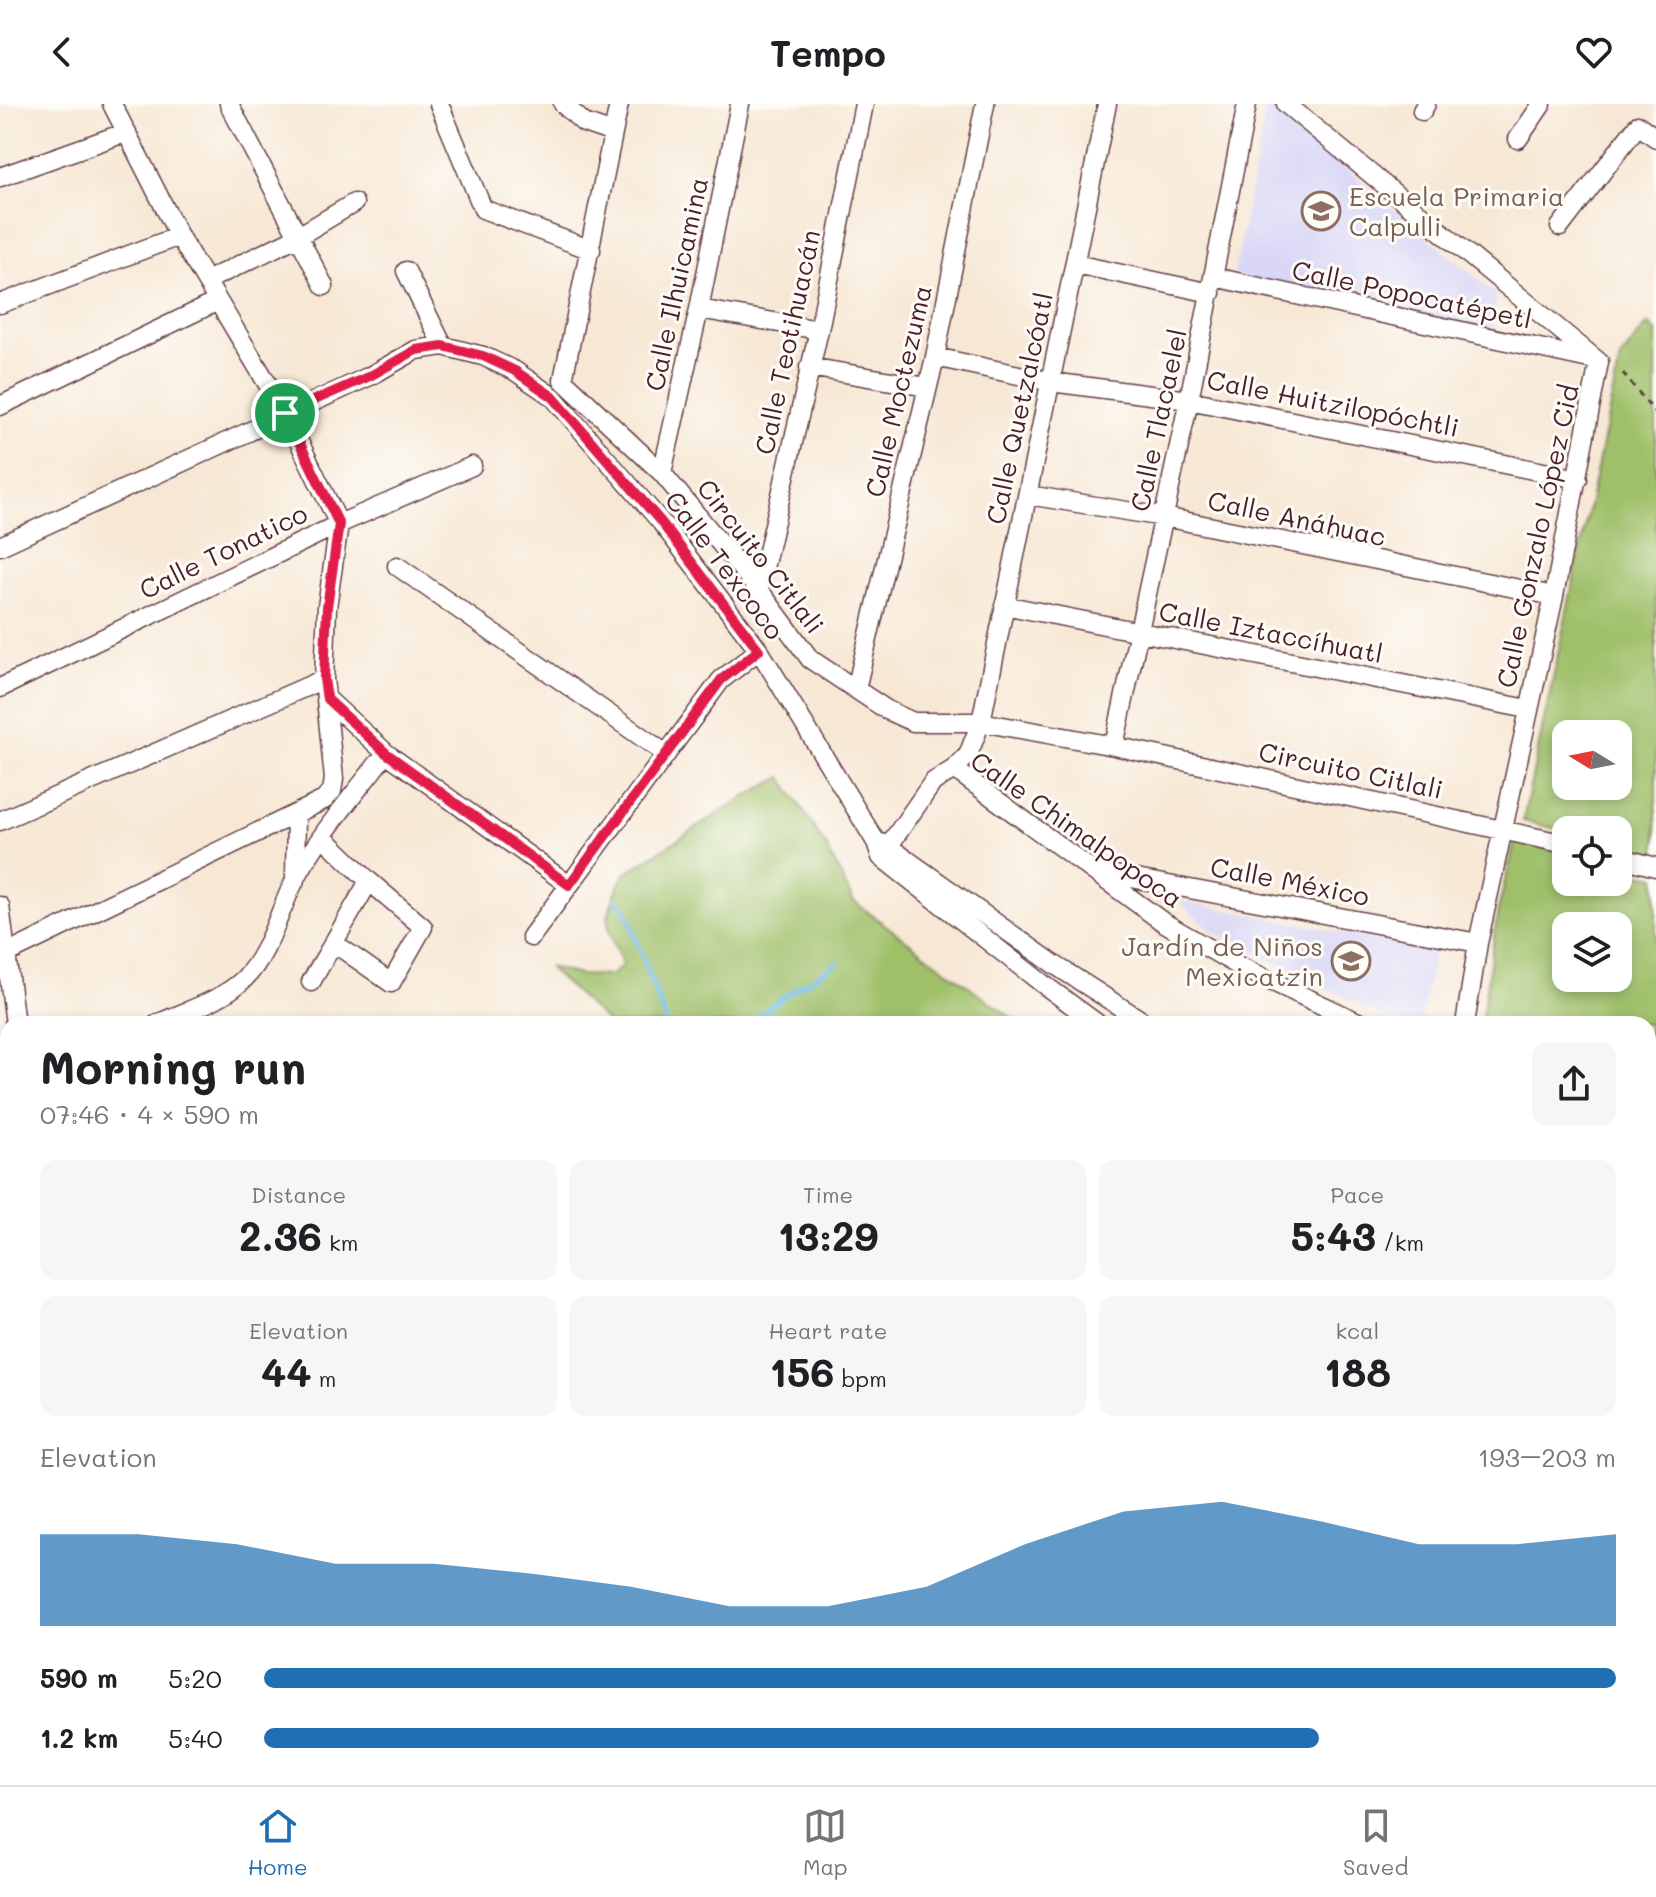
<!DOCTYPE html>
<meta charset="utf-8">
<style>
body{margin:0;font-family:Mali,sans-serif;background:#f6f6f6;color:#202124;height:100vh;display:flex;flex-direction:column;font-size:30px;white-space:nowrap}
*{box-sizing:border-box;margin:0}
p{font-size:26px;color:#757577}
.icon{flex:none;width:44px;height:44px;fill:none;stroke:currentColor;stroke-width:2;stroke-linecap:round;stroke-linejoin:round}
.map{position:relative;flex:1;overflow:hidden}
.side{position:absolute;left:0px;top:912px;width:1656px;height:770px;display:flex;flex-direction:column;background:#fff;border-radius:24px 24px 0 0;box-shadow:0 4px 12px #0003}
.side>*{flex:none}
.needle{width:52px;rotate:280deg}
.buttons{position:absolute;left:1552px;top:616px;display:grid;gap:16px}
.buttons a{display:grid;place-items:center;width:80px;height:80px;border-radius:16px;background:#fff;box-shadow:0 4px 12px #0003;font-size:40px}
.pin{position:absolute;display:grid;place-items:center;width:68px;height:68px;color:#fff;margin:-34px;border:4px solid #fff;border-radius:50%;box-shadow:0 2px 8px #0007}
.round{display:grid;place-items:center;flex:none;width:84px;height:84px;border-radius:16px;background:#f6f6f6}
.head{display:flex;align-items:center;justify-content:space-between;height:136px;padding:0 40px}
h1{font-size:44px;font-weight:700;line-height:60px}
.stats{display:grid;grid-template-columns:repeat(3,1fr);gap:12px;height:136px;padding:8px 40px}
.stats div{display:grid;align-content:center;border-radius:16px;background:#f6f6f6;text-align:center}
.stats b{font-size:40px;font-weight:700}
.stats small{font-size:22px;font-weight:400}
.stats p{font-size:22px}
.chart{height:224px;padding:16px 40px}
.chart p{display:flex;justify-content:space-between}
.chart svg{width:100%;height:144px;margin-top:8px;fill:#1f6fb2;opacity:.7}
ul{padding:0 40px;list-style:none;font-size:26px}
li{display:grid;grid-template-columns:128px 96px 1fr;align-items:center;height:60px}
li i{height:20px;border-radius:10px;background:#1f6fb2}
header{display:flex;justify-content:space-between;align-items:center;height:104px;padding:0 40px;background:#fff;font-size:36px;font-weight:700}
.menu{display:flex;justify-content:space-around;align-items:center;height:112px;border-top:2px solid #e0e0e0;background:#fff;font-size:22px;color:#757577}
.menu a{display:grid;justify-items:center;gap:4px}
.menu .on{color:#1f6fb2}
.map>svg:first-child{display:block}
.built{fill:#d9d6f7}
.grass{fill:#9fc069;stroke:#74704a;stroke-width:2;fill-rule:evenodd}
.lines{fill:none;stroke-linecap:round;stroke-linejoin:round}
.stream{stroke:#68b9e3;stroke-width:5}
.building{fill:url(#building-hatch)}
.minor-casing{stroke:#643d44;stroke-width:21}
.major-casing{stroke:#643d44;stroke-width:25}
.path{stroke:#643d44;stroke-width:3;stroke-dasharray:6 6;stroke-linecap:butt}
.minor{stroke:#fff;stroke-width:18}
.major{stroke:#fbbb8d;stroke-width:22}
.route-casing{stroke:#fff;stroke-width:16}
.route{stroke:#e11d48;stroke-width:10}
.labels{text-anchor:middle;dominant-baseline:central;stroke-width:6;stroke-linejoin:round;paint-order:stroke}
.education-label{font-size:26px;fill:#785e54;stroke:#fdfcf7;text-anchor:start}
.street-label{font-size:26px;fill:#4a1f2b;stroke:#fdfcf7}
</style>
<header><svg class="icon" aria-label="back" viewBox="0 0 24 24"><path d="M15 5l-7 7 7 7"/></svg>Tempo<svg class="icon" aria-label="heart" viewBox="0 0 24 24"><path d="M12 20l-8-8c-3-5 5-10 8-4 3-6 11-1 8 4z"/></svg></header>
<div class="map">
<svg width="1656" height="1681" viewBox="0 0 1656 1681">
<defs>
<pattern id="building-hatch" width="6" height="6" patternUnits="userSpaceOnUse" patternTransform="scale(2)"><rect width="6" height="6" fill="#bdacf3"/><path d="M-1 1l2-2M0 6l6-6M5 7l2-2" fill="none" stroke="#9c8bc5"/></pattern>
</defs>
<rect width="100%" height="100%" fill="#fdfcf7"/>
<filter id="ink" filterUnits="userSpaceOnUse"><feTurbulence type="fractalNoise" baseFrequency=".0125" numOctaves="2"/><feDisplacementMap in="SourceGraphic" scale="16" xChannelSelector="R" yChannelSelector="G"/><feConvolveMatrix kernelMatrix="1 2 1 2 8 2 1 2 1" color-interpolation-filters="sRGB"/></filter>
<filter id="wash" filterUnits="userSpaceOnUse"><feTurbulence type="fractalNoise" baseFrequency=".006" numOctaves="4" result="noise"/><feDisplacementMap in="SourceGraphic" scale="32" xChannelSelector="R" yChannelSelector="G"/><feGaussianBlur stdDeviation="1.8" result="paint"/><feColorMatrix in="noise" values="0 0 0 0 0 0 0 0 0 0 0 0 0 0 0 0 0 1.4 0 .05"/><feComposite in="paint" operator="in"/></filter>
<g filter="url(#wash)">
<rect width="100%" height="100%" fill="#f7e8d5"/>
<path class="built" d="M1267,0l230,191 -5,39 -258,-59z
M1179,797l256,49 -14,67 26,7h-49l-187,-93z"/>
<path class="grass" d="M1648,220l8,7v523l-38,-10v-14l-52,1 -43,-10 97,-462zM1618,630v52h-52v-52z
M782,673l45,71 26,53 167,123h-411l-61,-57 31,8 31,1 13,-11c-5,-12 -15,-30 -15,-44 0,-12 11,-39 18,-48l115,-74z
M1515,737l51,13v28h52v-15l38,10v685l-8,6v-544h-167l17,-114zM1566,822h52v52h-52z"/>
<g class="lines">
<path class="stream" d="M615,796l10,8 42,116
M748,920l35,-27 55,-35
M1190,1674l4,7"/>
</g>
<g id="blocks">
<path class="building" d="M0,1601l8,3v66l-5,11h-3z
M1049,1674h33l-8,7h-33z"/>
</g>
</g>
<g filter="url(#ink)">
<use href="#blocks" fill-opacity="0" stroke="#643d44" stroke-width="2"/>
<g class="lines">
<g class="minor-casing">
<path id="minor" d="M229,0l95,182
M439,0l44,105 108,41
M563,0l21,19 29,10
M619,0l-56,276 99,93 97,117 51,69 77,51 26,12h68l133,24 452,98
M1286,0l313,258
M1422,7l4,-7
M1518,35l24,-35
M0,73l127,-45
M1560,123l78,-102 18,13
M1075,160l136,29
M406,167l37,75
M1214,173l380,83
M206,177l91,-44 57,-34
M0,200l179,-68
M699,205l120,21
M935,253l116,25 138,18 389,79
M809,263l118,20
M0,302l218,-105
M662,369l37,-164 41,-205
M1028,391l136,22 390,79
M0,442l370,-170 46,-26 27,-4 40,10 32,15 38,26 108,125 98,128 117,192 5,15 162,127 55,40
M397,462l269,188
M759,486l60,-260 45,-226
M1004,501l524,104
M0,584l339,-164 133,-58
M856,585l79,-332 50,-253
M327,595l59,54 183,132
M1114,642l75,-346 58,-296
M954,665l14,-14 13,-33 126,-618
M0,717l324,-142
M323,733l46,44 54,46 -32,56 -57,-40
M878,738l11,5 166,118 92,59
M881,753l52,-75 21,-13 209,153 76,44 123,58
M1618,753l38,10
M1099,768l379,71
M295,774l1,-64
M0,802l15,118
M531,833l190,-257 38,-30
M0,853l324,-157 8,-9 2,-12 -10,-100 3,-72 12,-83 -54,-111 -106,-177 -67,-132
M311,878l58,-101
M157,920c29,-13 64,-23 87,-45 25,-25 34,-66 50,-97 24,-47 61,-88 92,-129
M1465,920l13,-81 76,-347 45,-234
M0,979l8,-10
M0,1045l8,-1
M1648,1311l8,6
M0,1346l8,4
M0,1550l8,5
M1648,1595l8,-5
M1109,1674l5,7
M293,1681l5,-7
M892,1681l6,-7"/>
</g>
<g class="major-casing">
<path id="major" d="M1648,1514l8,-6
M1648,1555l8,-5
M1400,1681l10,-7
M1448,1681l11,-7"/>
</g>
<path class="path" d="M1623,269l33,41"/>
<use href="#minor" class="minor"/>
<use href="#major" class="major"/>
</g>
</g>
<g class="lines" filter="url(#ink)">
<g class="route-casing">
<path id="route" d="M443,242l40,10 32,15 38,26 108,125 98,128 -38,30 -152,205 -183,-132 -59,-54 -3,-20 3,-72 12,-83 -54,-111 85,-37 46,-26z"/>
</g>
<use href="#route" class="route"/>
</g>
<defs>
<g id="school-ring" transform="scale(2)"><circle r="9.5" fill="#fdfcf7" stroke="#8d6e63" stroke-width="1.5"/><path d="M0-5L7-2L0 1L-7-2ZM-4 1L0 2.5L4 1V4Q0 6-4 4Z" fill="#8d6e63"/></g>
</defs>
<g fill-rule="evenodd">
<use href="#school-ring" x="1321" y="107"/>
<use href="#school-ring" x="1351" y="857"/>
</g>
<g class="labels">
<g class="education-label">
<text x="1349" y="92">Escuela Primaria<tspan x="1349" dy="30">Calpulli</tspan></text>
<text x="1323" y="842" text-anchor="end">Jardín de Niños<tspan x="1323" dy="30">Mexicatzin</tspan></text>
</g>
<g class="street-label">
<text transform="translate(676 180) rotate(-78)">Calle Ilhuicamina</text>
<text transform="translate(1412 190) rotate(12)">Calle Popocatépetl</text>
<text transform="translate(787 238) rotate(-78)">Calle Teotihuacán</text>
<text transform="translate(898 287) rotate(-77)">Calle Moctezuma</text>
<text transform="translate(1333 299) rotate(11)">Calle Huitzilopóchtli</text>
<text transform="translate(1019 304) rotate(-78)">Calle Quetzalcóatl</text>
<text transform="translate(1158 316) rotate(-78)">Calle Tlacaelel</text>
<text transform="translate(1297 414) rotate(12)">Calle Anáhuac</text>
<text transform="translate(1537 432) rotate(-78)">Calle Gonzalo López Cid</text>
<text transform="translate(223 447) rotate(-26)">Calle Tonatico</text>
<text transform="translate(761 452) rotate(52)">Circuito Citlali</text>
<text transform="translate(725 461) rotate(53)">Calle Texcoco</text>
<text transform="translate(1271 528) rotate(11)">Calle Iztaccíhuatl</text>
<text transform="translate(1351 666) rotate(12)">Circuito Citlali</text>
<text transform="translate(1077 725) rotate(35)">Calle Chimalpopoca</text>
<text transform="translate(1290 777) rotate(11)">Calle México</text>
</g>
</g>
</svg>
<div class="buttons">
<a><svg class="needle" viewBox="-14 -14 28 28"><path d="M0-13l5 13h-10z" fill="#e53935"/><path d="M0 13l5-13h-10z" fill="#757577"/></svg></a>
<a><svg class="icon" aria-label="locate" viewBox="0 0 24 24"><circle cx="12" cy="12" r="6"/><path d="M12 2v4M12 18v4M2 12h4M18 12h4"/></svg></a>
<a><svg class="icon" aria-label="layers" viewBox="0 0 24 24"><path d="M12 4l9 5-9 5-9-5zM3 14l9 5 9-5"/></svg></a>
</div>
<div class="pin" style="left:285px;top:309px;background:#1e9e55"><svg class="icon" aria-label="arrive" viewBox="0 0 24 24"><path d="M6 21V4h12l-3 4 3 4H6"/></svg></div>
<section class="side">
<div class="head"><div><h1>Morning run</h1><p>07:46 · 4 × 590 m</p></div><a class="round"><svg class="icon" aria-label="share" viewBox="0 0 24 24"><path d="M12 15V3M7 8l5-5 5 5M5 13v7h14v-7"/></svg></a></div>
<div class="stats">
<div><p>Distance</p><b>2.36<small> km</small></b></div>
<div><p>Time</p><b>13:29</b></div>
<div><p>Pace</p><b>5:43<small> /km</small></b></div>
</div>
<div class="stats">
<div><p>Elevation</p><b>44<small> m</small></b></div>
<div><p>Heart rate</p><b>156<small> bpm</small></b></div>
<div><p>kcal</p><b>188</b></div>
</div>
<div class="chart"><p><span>Elevation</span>193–203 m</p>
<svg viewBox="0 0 160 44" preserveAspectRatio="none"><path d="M0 44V16L10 16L20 19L30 25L40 25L50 28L60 32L70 38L80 38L90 32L100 19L110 9L120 6L130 12L140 19L150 19L160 16V44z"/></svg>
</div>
<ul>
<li><b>590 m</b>5:20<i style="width:100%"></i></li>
<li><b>1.2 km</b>5:40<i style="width:78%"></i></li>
</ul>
</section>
</div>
<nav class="menu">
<a class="on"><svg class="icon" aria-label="home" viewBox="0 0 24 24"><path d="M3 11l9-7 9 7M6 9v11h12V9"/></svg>Home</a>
<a><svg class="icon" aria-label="map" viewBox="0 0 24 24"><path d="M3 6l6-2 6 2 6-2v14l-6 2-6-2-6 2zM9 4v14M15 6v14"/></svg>Map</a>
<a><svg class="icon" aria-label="saved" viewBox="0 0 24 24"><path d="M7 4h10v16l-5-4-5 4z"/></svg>Saved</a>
</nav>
